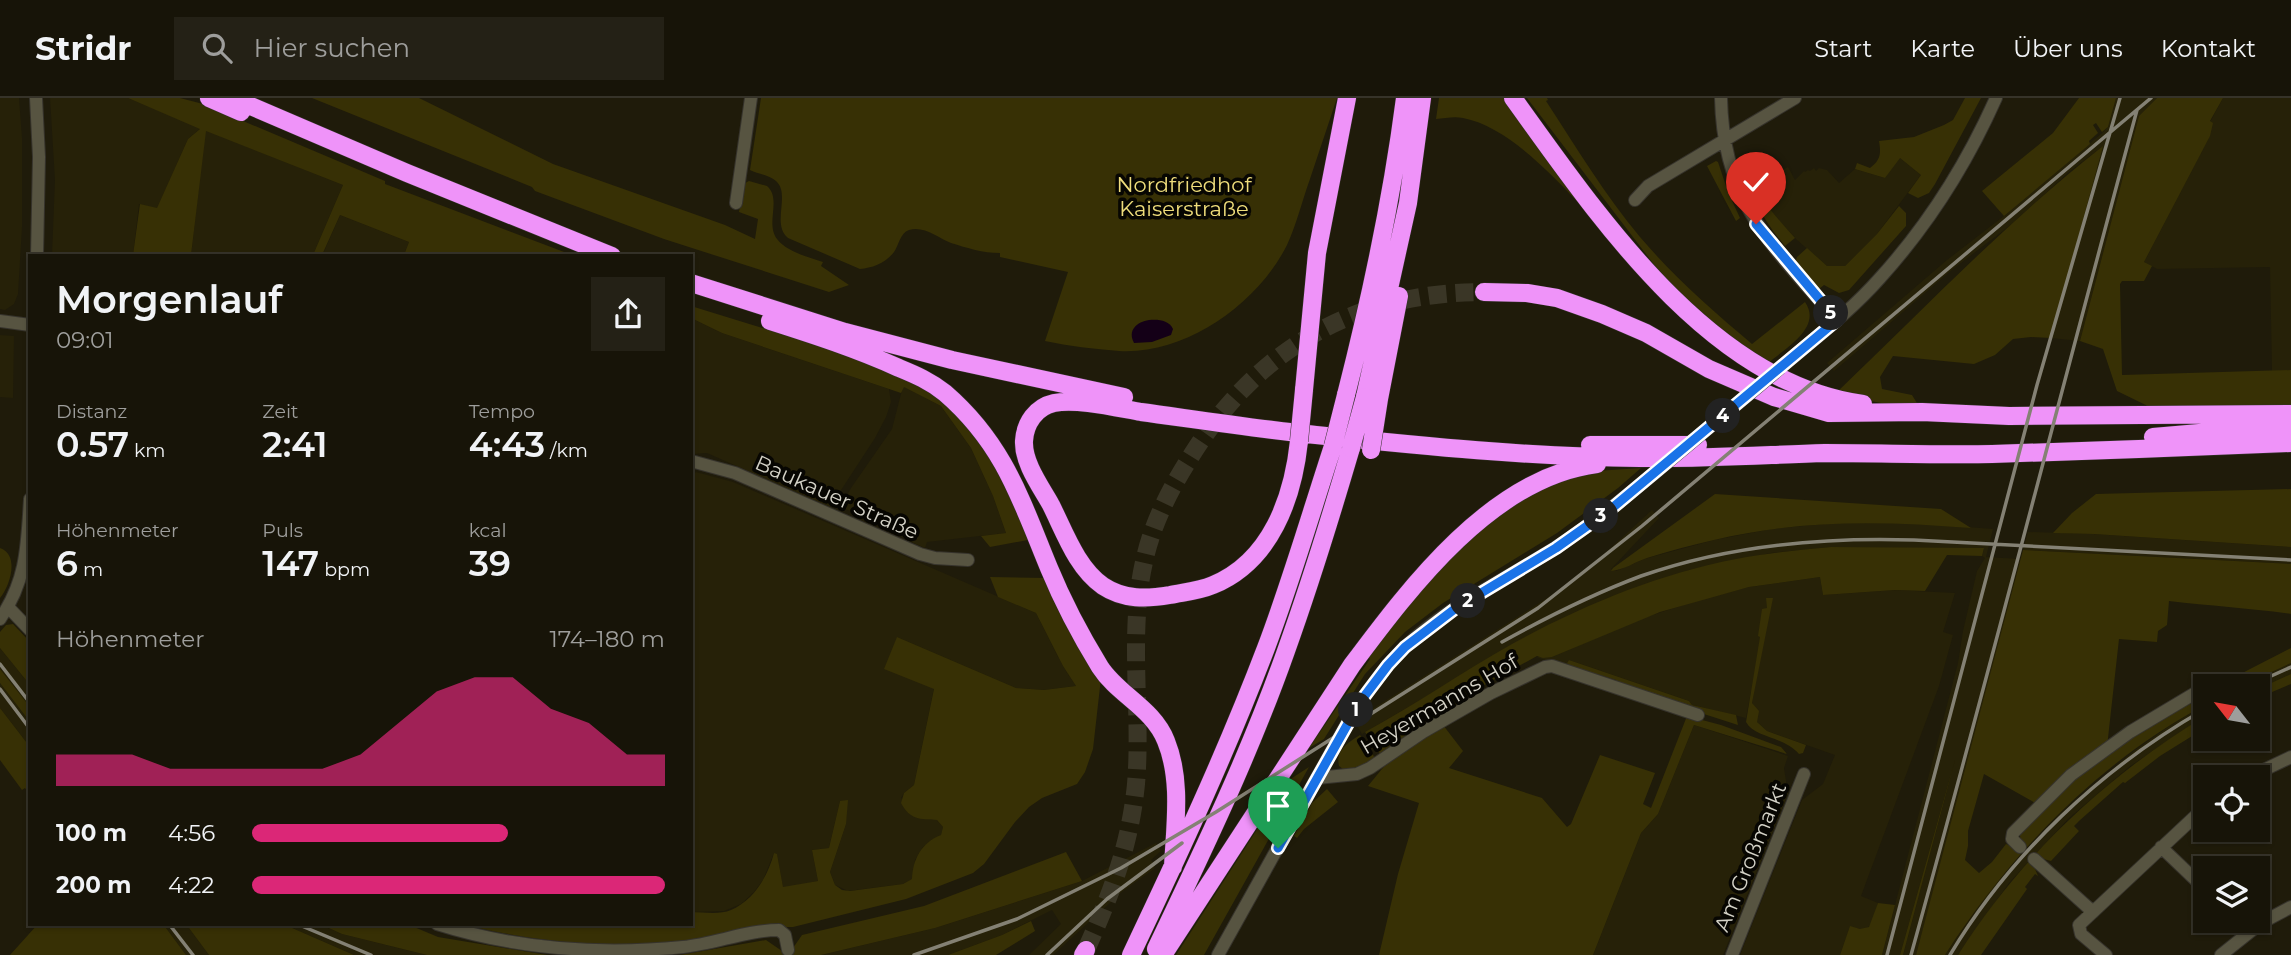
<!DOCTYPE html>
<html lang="de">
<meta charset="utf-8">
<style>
body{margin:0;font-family:Montserrat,sans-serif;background:#242116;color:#f1f3f6;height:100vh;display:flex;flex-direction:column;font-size:26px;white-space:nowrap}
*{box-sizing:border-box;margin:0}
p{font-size:23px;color:#9e9e9c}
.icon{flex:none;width:38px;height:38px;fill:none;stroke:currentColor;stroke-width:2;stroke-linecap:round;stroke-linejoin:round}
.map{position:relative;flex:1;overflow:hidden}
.sheet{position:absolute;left:28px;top:156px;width:665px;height:672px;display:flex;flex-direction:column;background:#171408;border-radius:0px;box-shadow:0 2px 5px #0004,0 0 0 2px #363329}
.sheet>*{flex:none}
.needle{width:46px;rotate:301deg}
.controls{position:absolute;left:2193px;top:576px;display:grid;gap:14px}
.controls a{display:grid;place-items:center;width:77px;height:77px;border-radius:0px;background:#171408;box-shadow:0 2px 5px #0004,0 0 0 2px #363329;font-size:35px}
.pin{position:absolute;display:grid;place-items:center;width:60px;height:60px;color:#fff;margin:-72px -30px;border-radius:50% 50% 50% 0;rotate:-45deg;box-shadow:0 0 7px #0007}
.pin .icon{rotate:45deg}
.km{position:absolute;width:35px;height:35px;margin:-18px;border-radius:50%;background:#222;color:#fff;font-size:19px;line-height:35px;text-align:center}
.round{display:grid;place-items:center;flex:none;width:74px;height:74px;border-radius:0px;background:#242116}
.overview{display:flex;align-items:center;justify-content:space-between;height:119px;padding:0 28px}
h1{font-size:38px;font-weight:600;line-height:52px}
.stats{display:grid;grid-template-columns:repeat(3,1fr);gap:10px;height:119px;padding:7px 28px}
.stats div{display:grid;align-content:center}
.stats b{font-size:35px;font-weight:600}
.stats small{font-size:19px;font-weight:400}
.stats p{font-size:19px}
.chart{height:196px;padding:14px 28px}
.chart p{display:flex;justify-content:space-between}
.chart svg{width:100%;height:126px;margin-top:7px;fill:#db2777;opacity:.7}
ul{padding:0 28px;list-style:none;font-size:23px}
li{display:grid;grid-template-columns:112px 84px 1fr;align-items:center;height:52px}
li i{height:18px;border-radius:9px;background:#db2777}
header{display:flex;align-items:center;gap:42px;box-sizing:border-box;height:98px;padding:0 35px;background:#171408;border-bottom:2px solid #363329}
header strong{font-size:33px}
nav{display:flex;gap:38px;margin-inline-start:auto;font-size:24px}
.search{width:490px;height:63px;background:#242116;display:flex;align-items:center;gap:18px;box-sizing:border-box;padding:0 24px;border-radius:0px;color:#9e9e9c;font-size:26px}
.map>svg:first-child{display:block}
.built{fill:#262108}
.green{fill:#373005}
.water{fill:#140017}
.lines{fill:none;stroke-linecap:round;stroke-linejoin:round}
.highway-tunnel{stroke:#3a3626;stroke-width:18;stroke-dasharray:18 9;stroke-linecap:butt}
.minor-casing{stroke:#36332c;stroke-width:14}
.highway-casing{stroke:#36332c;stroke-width:19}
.minor{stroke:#575441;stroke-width:12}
.highway{stroke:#ef93f9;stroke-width:18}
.rail{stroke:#848174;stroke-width:3.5}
.minor-bridge-casing{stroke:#36332c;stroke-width:14;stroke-linecap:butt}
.highway-bridge-casing{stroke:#36332c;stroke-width:19;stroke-linecap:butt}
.minor-bridge{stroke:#575441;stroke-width:12}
.highway-bridge{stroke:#ef93f9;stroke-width:18}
.route-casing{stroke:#fff;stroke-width:14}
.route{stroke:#1a73e8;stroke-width:9}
.labels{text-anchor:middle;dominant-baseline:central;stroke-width:7;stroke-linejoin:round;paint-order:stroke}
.park-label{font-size:21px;fill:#efdd7b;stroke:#070602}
.street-label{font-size:21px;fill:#d4d2c7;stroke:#070602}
</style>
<header>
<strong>Stridr</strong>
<div class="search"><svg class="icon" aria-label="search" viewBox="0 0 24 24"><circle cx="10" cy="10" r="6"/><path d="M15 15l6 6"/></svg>Hier suchen</div>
<nav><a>Start</a><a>Karte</a><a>Über uns</a><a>Kontakt</a></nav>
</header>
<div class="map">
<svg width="2291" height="857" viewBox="0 0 2291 857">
<rect width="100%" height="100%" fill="#1f1b0a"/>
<path class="built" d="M0,0h19l3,40v89l-4,67 -4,10 -9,6 -5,-1z
M50,0h78l73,30 -13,11 -31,70 -18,-5 -6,51h-81l3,-75z
M2116,0h41l-18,18 -59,225 -29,-3 51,-191 -32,24 -58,53 -59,45 -119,102 -7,-8 120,-103 57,-44 97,-82 7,-7z
M2223,0h68v272l-19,1 -2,-104 -113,2 -13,-7 65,-125 1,-15z
M205,32l138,55 -30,70 -122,1z
M1899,59l22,18 -44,59 -32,32h-18l-30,-26 -28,-29 -17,-26 36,-18 7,13 9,-9 1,1 3,-2 2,1 4,-3 2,3 3,-3 8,2 12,13 16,-14 30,9z
M340,117l69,27 -5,13 -82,1z
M691,220l31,15 167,56 2,13 -5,15 -11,21 -45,69 -123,-54 -15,1z
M0,237l14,1 -1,62 -13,-1z
M903,288l38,20 30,42 22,48 13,37 -79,9 -2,6 -16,-7 1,-5 -67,-28v-5l8,-15 41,-59z
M696,374l37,10 303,131 27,53 13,20 -32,4 -28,-2 -119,-51 37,51 -20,97 -10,8 -3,5 27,22h9l6,7 -2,8 -18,12 -8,13 -2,19 -10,5 -55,7 -13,-6 -5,-13 16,-48 -6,-23 -11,47 -17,2 6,31 -35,7 -6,-33 -3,-2 -11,27 -9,12 -13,12 -17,7 -33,1v-435z
M1652,412l7,8 -48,51 5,2 28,-12 70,-19 57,-11 75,-7h55l92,7 -7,28 34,2 -52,207 -52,189h-13l52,-195 -55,195h-18l76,-292 5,-32 14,-60 8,-13 -3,-2 2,-7 -153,-2 -60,6 -82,17 -83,29 -60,28 -184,107 -5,-8 9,-5 -2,-5 2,-3 194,-123 42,-34z
M2028,434l66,2 197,13v17l-268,-14z
M1820,479l3,18 72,-5 60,3 -12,39 10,3 -14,51 -78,210 17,7 -6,21 -8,6 -14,-3 -10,28h-100l62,-155 21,-16 12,-29 -68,-24 -10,-9 -2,-13 -3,-6 15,-95 -21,110 -54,-13 -3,-4 -120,-41 -2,3 3,5 -34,-11h16l88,-38 62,-20 47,-12z
M0,550l30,37v22l-30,-38z
M2291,565v11l-33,15v-3h-17z
M0,585l30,39v25l-30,-39z
M2205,607v11l-76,51 -61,52 -59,64 -51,72h-13l46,-66 67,-73 76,-65 34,-24z
M1694,627l94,31 -4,12 4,26 -65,161h-130l48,-122 17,-19z
M1156,745l5,8 -10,9 4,6 -1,3 -31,22 -70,64h-24l32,-31 -9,-14 -50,25 -54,20h-127l114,-27 147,-47z
M163,826h23l23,31h-23z
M283,826h37l22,10 85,21h-73z"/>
<path class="green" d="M128,0h52l23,6 182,77v3l187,71h-168l5,-13 -69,-27 -18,40h-9l30,-70 -137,-54 -15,124h-58l7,-51 17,4 31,-69 12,-10z
M312,0h107l134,66 172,61 30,14 3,-20 -19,-7 4,-28 6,-3 18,5c15,13 -2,37 10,53 10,13 31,18 46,23l-2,4 28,19 -20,7 -165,-53 -129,-48 -3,-4z
M761,0h576c-9,27 -18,54 -27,81 -8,22 -13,44 -23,66 -29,58 -100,110 -168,106 -25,-2 -50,-5 -74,-10l23,-69 -68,-15v-4c-17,0 -33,-5 -49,-10 -12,-5 -28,-18 -42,-13 -9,3 -10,15 -15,22 -8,11 -22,16 -34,17l-72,-31c-17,-14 3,-44 -12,-57 -7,-6 -18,-7 -26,-11z
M1439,0h67l106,140c-39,-39 -95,-110 -149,-120 -8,-2 -18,0 -27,1z
M1527,0h20l1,2 -2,1c30,46 59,94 94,136 34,40 73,74 112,107l53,-42c18,26 -21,47 -38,62l-51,-37 -45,-43 -19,-22z
M1965,0h16l-46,86 -6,9 -11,5 -10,-5 13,-18 -21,-17 -15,20 -30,-9 2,-6 13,5c11,-8 11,-15 9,-27l35,-4 30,-12 9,-5z
M2079,0h37l-8,29 -6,5 -6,-9 -3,2 5,8 -9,8 1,3 -86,72 -22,-25 71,-58z
M2157,0h66l-13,23 3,2 -3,13 -66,126 8,4 -8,15h-22l-2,3 2,91 169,-5v40h-135l-39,-19 -14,-42 -23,-8 59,-225z
M2103,48l-52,192 -20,-1 -18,2 -18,16 -21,9 -81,-8 -13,21 2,12 30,6 8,13 -39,-5 -46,-9c88,-84 172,-173 268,-248z
M1738,61c16,31 33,53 57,79l-10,8c-22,-26 -38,-55 -47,-87z
M1716,63l2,1 10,30 12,26 -4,3 -29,-55z
M1899,108l7,7v13l-57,64 -10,3 -15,-8 -5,4 -24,-26 2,-6 10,-9 20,18h18l32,-32z
M691,208c64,20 129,38 192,64 25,10 49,19 69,37 38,36 57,86 76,133l-38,7 -9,-11 25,-3 -13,-37 -22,-48 -30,-42 -37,-19 -3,6 -179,-60 -31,-15z
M1641,370l-23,20 -61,45 -114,70 -38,29 -40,42 -41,65 -15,9 61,-89 -2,-2 46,-60 50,-54 35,-30 51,-29 46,-13z
M2291,391v58l-197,-13 -41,-1 19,-20 24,-19z
M1715,396l226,15 30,19c-88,-7 -169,-9 -257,12 -22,5 -45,11 -67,18 -12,4 -23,12 -36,13l2,-3z
M1831,449l153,1 -2,8 -35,-1 -22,36 -30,-1 -72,5 -3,-18 -71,10 -89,25 -108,45 -9,1 -6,-2 -62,34 -18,16 -77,48 -15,-22c50,-27 97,-60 147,-88 69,-38 146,-70 224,-85 31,-6 63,-9 95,-12z
M0,450c20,7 10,38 0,50z
M2023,452l268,14v50c-41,-6 -81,-8 -122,-13l-2,24 -9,6 -1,11 -38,-3 -12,108 -70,57 -53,-30 -16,57v15l-3,14 14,13 13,-11 14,-18 12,5 4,-5 -3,-12 55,-55 68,-50 63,-35v13c-107,57 -195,149 -260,250h-29z
M990,479l56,1 55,100 -8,71 -8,23 -8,12 -35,14 -13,9 -14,15 -31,42 -11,9 -67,26 -113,28h-7l-8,-4c-38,8 -77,18 -116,20 -69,5 -134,-3 -202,-19h231v-12c13,0 28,3 40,-2 23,-10 37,-34 43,-57l3,1 6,33 35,-6 -6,-31 17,-2 11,-47 8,-1 -2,24 -16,48 5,13 7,5 8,1 53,-7 9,-5c1,-20 9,-36 29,-44l2,-8 -6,-7c-17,-1 -27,0 -36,-17l3,-10 10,-8 20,-96 -50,-20 13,-32 119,51 28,2 32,-4 -13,-20 -27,-53 -38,-16z
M1766,500h7l-21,105 7,8 -2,11 10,9 39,14 -3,8 -4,1c-16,-18 -44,-16 -53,-32l14,-85 -2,-1 4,-27 5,-1z
M13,526l17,18v43l-30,-37v-16l6,-7z
M2291,550v15l-50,23h-24z
M1569,562l120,41 3,4 44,10 2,10 -59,-19 -48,-20 -16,-2 1,-4 -19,-6 -2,3 -26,-10 -2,-4z
M0,571l30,38v15l-30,-39z
M2291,576v10l-33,14v-9z
M0,610l30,39v48l-5,-7 -3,2 -22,-30z
M1687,618l34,9 60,22 6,7 -93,-29 -36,89 -17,19 -48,122h-214l19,-81 21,-71 -51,-17 18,-22 57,-39 20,26 -14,17 93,30 25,29 4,-3 29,-69 55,18 -12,31 8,4z
M2205,618v12l-45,28 -35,27 -2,-1 -44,39 -5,5 5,5 -28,30 -15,-4 -4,5 6,14 -3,-2 -10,13 2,2 -46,66h-23c63,-99 147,-178 247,-239z
M1360,637l15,23 -20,12h-11l-5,-4c-4,-16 10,-24 21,-31z
M1955,662l-52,195h-3z
M1309,669l-105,188h-28l113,-175z
M1327,691l11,13 -34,27 -7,9 -3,-2 18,-33z
M1066,754l16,29 -147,47 -114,27h-141l86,-15 16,11 11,-3 9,-13 122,-29z
M1878,805l17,2 -13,50h-42l10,-29 10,3 9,-2z
M1031,823l4,10 -39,24h-48l54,-20z
M38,826h125l23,31h-176z
M186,826h97l71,31h-145z
M320,826h87l31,13 109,18h-120l-85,-21z"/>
<path class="water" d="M1149,222c9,-1 20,0 24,9l-2,6 -19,7 -18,1c-7,-13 3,-21 15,-23z"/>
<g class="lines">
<path class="highway-tunnel" d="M1086,852c25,-56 44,-104 50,-166 6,-73 -8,-151 8,-222 8,-37 24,-69 44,-101 67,-111 166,-169 296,-169"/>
<g class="minor-casing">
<path id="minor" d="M36,0l3,59 -2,99
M1721,0c2,105 51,148 116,222
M1635,102l13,-14 147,-88
M736,105l15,-105
M0,223l30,4
M1780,270c34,-29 70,-56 100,-90 48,-53 87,-115 116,-180
M691,363l44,12 185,81 15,4 33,2
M8,509l22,23
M0,521c27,-39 27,-74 30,-120
M2249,679l42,-20
M1317,680l40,-4 13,-6 53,-36 68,-39 54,-26 7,-1 146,49
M2020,749l-8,-8 1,-6 58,-58 59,-43 72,-43
M2161,749l44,42
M2034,761l59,53
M2237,822l11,12
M437,826c79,25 164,31 246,23 32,-3 64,-17 96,-17l6,5 3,15
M1218,857l131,-235c16,-26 33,-51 55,-72 43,-42 101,-68 151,-100 36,-23 69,-50 102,-77
M1732,857l72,-181
M2106,857l-25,-21 -2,-9 126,-118
M2221,857l40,-32 30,-16"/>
</g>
<g class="highway-casing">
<path id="highway" d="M209,0l32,14
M232,0l175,75 205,83
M1513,0c83,115 197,286 350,306
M691,185l154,49 107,28 172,37
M1484,194l43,1 30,5 45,16 44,19 63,36 65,28 55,16 93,-1 87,4 282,-2
M770,223c44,14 87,28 129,47 17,7 31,13 46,25 59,51 76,107 104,175 14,34 32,68 51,99 18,28 53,41 66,74 16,39 9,84 7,126
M1304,292l13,-137 30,-155
M1346,297c25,-98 46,-196 59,-297
M1365,299l43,-194 14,-105
M1379,301l20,-103
M2153,339l138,-12
M1299,343c-6,57 -28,120 -86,144 -14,6 -28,7 -43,10 -23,4 -46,5 -67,-9 -26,-18 -38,-53 -52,-81 -10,-18 -28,-42 -27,-64 1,-18 12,-34 30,-38 22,-5 64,5 87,9 58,8 116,17 175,23 107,11 216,22 324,23 62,1 123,-3 185,-5 56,0 111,2 167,1 100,-3 199,-7 299,-11
M1590,347h108
M1156,851c47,-98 94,-196 130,-298 24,-67 45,-135 65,-203
M1083,857l3,-5
M1131,857c48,-101 95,-202 135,-307 25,-66 45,-135 67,-202
M1163,857l189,-290c59,-79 141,-188 245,-201"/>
</g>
<use href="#minor" class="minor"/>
<use href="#highway" class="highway"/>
<path class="rail" d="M1502,544c45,-25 91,-48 139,-66 88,-31 181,-39 273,-36l377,20
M0,566l30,39
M2249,588l42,-19
M0,591l30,40
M169,826l24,31
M297,826l74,31
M914,857l103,-36 104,-51 95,-56 322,-204 104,-82 509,-428
M1047,857l60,-56 75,-56
M1887,857l150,-570 83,-287
M1911,857c78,-281 150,-564 226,-845
M1950,857c61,-102 152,-187 255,-246"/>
<g class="minor-bridge-casing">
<path id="minor-bridge" d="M1657,373l123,-103"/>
</g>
<g class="highway-bridge-casing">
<path id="highway-bridge" d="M1299,343l5,-51
M1333,348l13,-51
M1351,350l14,-51
M1371,352l8,-51"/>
</g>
<use href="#minor-bridge" class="minor-bridge"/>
<use href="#highway-bridge" class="highway-bridge"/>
</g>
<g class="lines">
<g class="route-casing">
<path id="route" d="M1278,750l82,-146 28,-37 17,-18 51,-39 100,-60 55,-39 226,-189 -81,-96"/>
</g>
<use href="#route" class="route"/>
</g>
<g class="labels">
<g class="park-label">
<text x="1184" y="86">Nordfriedhof<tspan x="1184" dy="24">Kaiserstraße</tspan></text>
</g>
<g class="street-label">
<text transform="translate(837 399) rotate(24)">Baukauer Straße</text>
<text transform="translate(1439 606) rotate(-30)">Heyermanns Hof</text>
<text transform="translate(1750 759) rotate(-68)">Am Großmarkt</text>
</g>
</g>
</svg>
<div class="controls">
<a><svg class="needle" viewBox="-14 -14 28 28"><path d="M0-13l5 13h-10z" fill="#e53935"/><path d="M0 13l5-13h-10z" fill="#9e9e9c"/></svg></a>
<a><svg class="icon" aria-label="locate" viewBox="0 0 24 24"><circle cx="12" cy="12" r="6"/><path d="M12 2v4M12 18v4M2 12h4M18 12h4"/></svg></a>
<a><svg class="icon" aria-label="layers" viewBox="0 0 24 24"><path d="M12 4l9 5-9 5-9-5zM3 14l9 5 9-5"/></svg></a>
</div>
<div class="pin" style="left:1278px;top:750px;background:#1e9e55"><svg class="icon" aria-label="arrive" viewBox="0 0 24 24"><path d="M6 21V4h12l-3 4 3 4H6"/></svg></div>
<div class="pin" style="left:1756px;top:126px;background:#d93025"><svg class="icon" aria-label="check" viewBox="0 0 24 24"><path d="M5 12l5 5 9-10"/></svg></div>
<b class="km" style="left:1356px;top:612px">1</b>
<b class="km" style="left:1468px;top:503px">2</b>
<b class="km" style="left:1601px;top:418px">3</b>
<b class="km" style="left:1723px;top:318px">4</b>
<b class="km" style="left:1831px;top:215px">5</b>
<section class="sheet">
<div class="overview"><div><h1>Morgenlauf</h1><p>09:01</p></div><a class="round"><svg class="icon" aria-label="share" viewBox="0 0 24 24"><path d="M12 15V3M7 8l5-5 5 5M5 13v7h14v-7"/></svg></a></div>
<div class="stats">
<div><p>Distanz</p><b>0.57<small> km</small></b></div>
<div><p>Zeit</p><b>2:41</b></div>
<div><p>Tempo</p><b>4:43<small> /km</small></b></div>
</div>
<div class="stats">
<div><p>Höhenmeter</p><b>6<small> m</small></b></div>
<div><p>Puls</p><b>147<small> bpm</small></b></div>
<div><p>kcal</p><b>39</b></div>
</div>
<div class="chart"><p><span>Höhenmeter</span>174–180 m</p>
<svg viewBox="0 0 160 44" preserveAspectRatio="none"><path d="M0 44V33L10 33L20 33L30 38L40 38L50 38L60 38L70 38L80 33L90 22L100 11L110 6L120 6L130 17L140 22L150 33L160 33V44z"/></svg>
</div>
<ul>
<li><b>100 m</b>4:56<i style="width:62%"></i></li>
<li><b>200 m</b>4:22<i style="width:100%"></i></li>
</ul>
</section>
</div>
